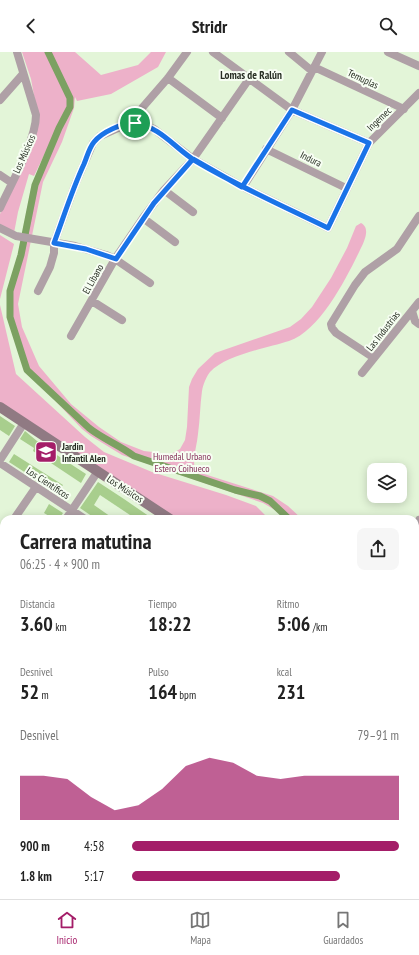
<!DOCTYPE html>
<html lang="es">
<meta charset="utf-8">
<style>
body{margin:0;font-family:"PT Sans Narrow",sans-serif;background:#f6f6f6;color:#222;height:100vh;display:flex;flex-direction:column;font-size:15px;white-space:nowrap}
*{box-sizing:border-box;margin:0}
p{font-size:13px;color:#767676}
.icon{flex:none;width:22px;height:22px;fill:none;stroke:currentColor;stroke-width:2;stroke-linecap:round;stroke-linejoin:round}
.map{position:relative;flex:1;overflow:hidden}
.drawer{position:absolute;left:0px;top:463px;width:419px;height:384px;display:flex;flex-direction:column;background:#fff;border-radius:12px 12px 0 0;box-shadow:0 2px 10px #0003}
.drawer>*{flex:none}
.controls{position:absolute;left:367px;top:411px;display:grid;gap:8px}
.controls a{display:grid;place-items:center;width:40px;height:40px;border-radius:8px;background:#fff;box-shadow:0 2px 10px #0003;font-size:20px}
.pin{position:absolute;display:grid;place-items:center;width:34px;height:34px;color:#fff;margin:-17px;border:2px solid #fff;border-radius:50%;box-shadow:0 1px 4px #0007}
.round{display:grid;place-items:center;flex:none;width:42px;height:42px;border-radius:8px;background:#f6f6f6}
.summary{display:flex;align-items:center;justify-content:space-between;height:68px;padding:0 20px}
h1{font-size:22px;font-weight:800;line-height:30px}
.stats{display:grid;grid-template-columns:repeat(3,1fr);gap:6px;height:68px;padding:4px 20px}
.stats div{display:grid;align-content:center}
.stats b{font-size:20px;font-weight:800}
.stats small{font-size:11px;font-weight:400}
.stats p{font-size:11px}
.chart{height:112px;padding:8px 20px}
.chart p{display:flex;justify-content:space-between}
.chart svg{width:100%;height:72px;margin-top:4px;fill:#a41d68;opacity:.7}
ul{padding:0 20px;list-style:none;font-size:13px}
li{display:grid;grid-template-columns:64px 48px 1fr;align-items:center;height:30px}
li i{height:10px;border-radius:5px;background:#a41d68}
header{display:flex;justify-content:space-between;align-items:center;height:52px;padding:0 20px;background:#fff;font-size:18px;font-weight:800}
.tabs{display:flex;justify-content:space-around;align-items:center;height:56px;border-top:1px solid #e0e0e0;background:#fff;font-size:11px;color:#767676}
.tabs a{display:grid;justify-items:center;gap:2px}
.tabs .selected{color:#a41d68}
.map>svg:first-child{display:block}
.green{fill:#edb1c9}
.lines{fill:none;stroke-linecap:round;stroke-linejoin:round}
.canal{stroke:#7ca162;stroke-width:7}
.building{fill:#a8ce8d}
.street{stroke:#afa0a6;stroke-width:8}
.secondary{stroke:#907a83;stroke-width:10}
.route-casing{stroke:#fff;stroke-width:8}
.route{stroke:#1a73e8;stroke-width:5}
.labels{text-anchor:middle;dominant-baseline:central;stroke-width:4;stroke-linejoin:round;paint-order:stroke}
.street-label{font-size:10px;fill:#272e23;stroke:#f7fef3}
.poi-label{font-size:10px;font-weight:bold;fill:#272e23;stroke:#f7fef3;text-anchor:start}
.park-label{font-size:10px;fill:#86305b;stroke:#f7fef3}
.neighbourhood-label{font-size:11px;font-weight:bold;fill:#272e23;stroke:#f7fef3}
</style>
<header><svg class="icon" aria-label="back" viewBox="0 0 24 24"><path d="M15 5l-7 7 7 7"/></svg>Stridr<svg class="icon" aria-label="search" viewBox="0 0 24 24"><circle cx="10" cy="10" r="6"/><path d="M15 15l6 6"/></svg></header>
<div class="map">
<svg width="419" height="847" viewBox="0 0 419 847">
<rect width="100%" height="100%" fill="#e3f5d8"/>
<path class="green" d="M22,0h53l26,23 37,-10 13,-13h15l-8,15 -47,27 -34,7 -2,-4 -1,11 -12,34 -19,40 -25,122 4,23 17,39 32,38 28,23 22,15 23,9 17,2 10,1 9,-5 5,-9 2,-13 2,-40 3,-8 6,-10 17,-16 75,-26 11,-8 11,-12 19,-29 16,-30 9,-22 5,-3c10,5 3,19 -1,27 -13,27 -40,81 -71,91 -22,7 -63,14 -79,31 -4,5 -7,13 -8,19 -2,14 -2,29 -4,43 -1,12 -6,24 -3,35l6,4 72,23 15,10 14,13h-17l-10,-9 -12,-7 -141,-48 -31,-19 -9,-7 -35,-37 -14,-15 -9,-15 -15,-56 27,-125 24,-59 -26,54 -5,-2 -11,38 -4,21 -14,-9v-10l29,-65 6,-48 -4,-22z
M0,183l14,9 -14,55z
M0,253l16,69 69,63 19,15 48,20 74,23 30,11 13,13h-96l-173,-116z"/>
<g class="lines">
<path class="canal" d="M48,0l22,46v9l-11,21 -24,57 -14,70 -11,36v26l17,53 62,58c14,11 30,17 45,28l101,34 25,6 10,5 19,18
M415,550l4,-1"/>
</g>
<path class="building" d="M0,364l15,10 -6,10 -9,-6z
M25,379l18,15 43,28 -5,9 -48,-32 1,-3 -14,-9z
M14,402l49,31 -6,8 -48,-31z
M98,430l26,17 29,20h-17l-36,-24 -6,10 20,14h-18l-16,-11z
M49,452l14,9 -4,6h-5l-10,-6z"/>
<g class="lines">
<path class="street" d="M213,0l79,58 77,33
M289,0l23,19
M388,0l31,14
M314,15l90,42
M168,26l54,40
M0,48l23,-26
M129,71l39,-45 19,-26
M266,97l80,39
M0,123l12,8
M243,135l49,-77 30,-58
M164,138l29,22
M0,156c11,-24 36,-68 36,-93l-19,-63
M143,166l32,24
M0,176l16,8 59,10 31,9 9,4 35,24
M38,239l12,-24 4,-14v-10l21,-58 18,-42 7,-7 29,-13 13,1 12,5 39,30 50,28 85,41 41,-85 50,-50
M92,249l30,19
M412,259l3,10 4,3
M71,284l44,-77 28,-41 21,-28 29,-31 56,-80
M374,306l-38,-25 -4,-5 -1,-4 24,-39 10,-13 32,-23 22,-33
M362,321l57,-71
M0,408l24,-37
M0,411l85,56
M14,467l22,-32
M66,467l32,-48
M415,476l4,-8
M0,489l4,-6
M415,515l4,1
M0,567l4,-6
M0,598l4,2
M0,614l4,3
M0,625l4,-3
M0,690l4,-1
M0,706l4,1
M0,754l4,3
M0,780l4,-5
M0,832l4,2
M127,843l6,4
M10,847l2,-4
M144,847l3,-4"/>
<path class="secondary" d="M0,355l170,112
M415,630l4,2"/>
</g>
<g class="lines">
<g class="route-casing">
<path id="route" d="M135,71c-13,0 -33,9 -41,19 -5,6 -7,15 -10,22 -12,26 -20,52 -30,79l32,6 30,10 38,-56 39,-44 49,28 50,-77 77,33 -41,85c-45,-22 -91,-42 -134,-68 -20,-13 -34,-33 -59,-37"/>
</g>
<use href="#route" class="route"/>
</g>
<defs>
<g id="school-square" transform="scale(1.15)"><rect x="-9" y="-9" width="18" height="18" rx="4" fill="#a41d68" stroke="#f7fef3"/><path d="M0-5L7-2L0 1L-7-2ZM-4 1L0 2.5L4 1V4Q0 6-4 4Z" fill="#fff"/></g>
</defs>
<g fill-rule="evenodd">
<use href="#school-square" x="46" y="400"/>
</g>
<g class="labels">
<g class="street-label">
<text transform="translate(363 27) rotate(25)">Temuplas</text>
<text transform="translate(379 67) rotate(-44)">Ingemec</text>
<text transform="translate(24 102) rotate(-66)">Los Músicos</text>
<text transform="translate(311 107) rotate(26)">Indura</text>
<text transform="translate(93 227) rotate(-61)">El Líbano</text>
<text transform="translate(383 279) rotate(-52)">Las Industrias</text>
<text transform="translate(48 431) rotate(33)">Los Científicos</text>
<text transform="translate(125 437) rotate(33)">Los Músicos</text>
</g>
<g class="poi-label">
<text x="62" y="394">Jardin<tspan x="62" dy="12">Infantil Alen</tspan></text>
</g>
<g class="park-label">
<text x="182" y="404">Humedal Urbano<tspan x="182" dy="12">Estero Coihueco</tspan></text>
</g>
<g class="neighbourhood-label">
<text x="251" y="23">Lomas de Ralún</text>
</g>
</g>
</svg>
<div class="controls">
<a><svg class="icon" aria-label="layers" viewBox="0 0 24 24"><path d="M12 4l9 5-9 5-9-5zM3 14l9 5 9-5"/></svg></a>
</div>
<div class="pin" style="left:135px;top:71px;background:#1e9e55"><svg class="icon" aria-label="arrive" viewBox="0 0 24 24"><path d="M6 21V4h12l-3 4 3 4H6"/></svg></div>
<section class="drawer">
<div class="summary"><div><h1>Carrera matutina</h1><p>06:25 · 4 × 900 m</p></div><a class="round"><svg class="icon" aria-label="share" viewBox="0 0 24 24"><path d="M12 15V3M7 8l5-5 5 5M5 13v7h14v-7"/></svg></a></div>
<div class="stats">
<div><p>Distancia</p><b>3.60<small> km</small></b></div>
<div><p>Tiempo</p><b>18:22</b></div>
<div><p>Ritmo</p><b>5:06<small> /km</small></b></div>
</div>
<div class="stats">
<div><p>Desnivel</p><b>52<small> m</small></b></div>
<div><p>Pulso</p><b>164<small> bpm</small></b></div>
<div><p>kcal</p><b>231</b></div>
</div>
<div class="chart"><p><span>Desnivel</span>79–91 m</p>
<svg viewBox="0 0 160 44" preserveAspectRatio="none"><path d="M0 44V17L10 17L20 19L30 30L40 38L50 35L60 25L70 11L80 6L90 9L100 17L110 19L120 17L130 17L140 17L150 17L160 17V44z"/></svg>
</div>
<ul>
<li><b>900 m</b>4:58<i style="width:100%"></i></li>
<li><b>1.8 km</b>5:17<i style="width:78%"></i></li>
</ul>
</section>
</div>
<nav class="tabs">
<a class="selected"><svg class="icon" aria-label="home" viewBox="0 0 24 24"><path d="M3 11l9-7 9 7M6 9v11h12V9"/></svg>Inicio</a>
<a><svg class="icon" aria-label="map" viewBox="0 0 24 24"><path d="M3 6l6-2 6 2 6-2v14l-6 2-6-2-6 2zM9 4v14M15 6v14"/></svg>Mapa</a>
<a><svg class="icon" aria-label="saved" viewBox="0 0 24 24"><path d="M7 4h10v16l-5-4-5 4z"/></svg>Guardados</a>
</nav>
